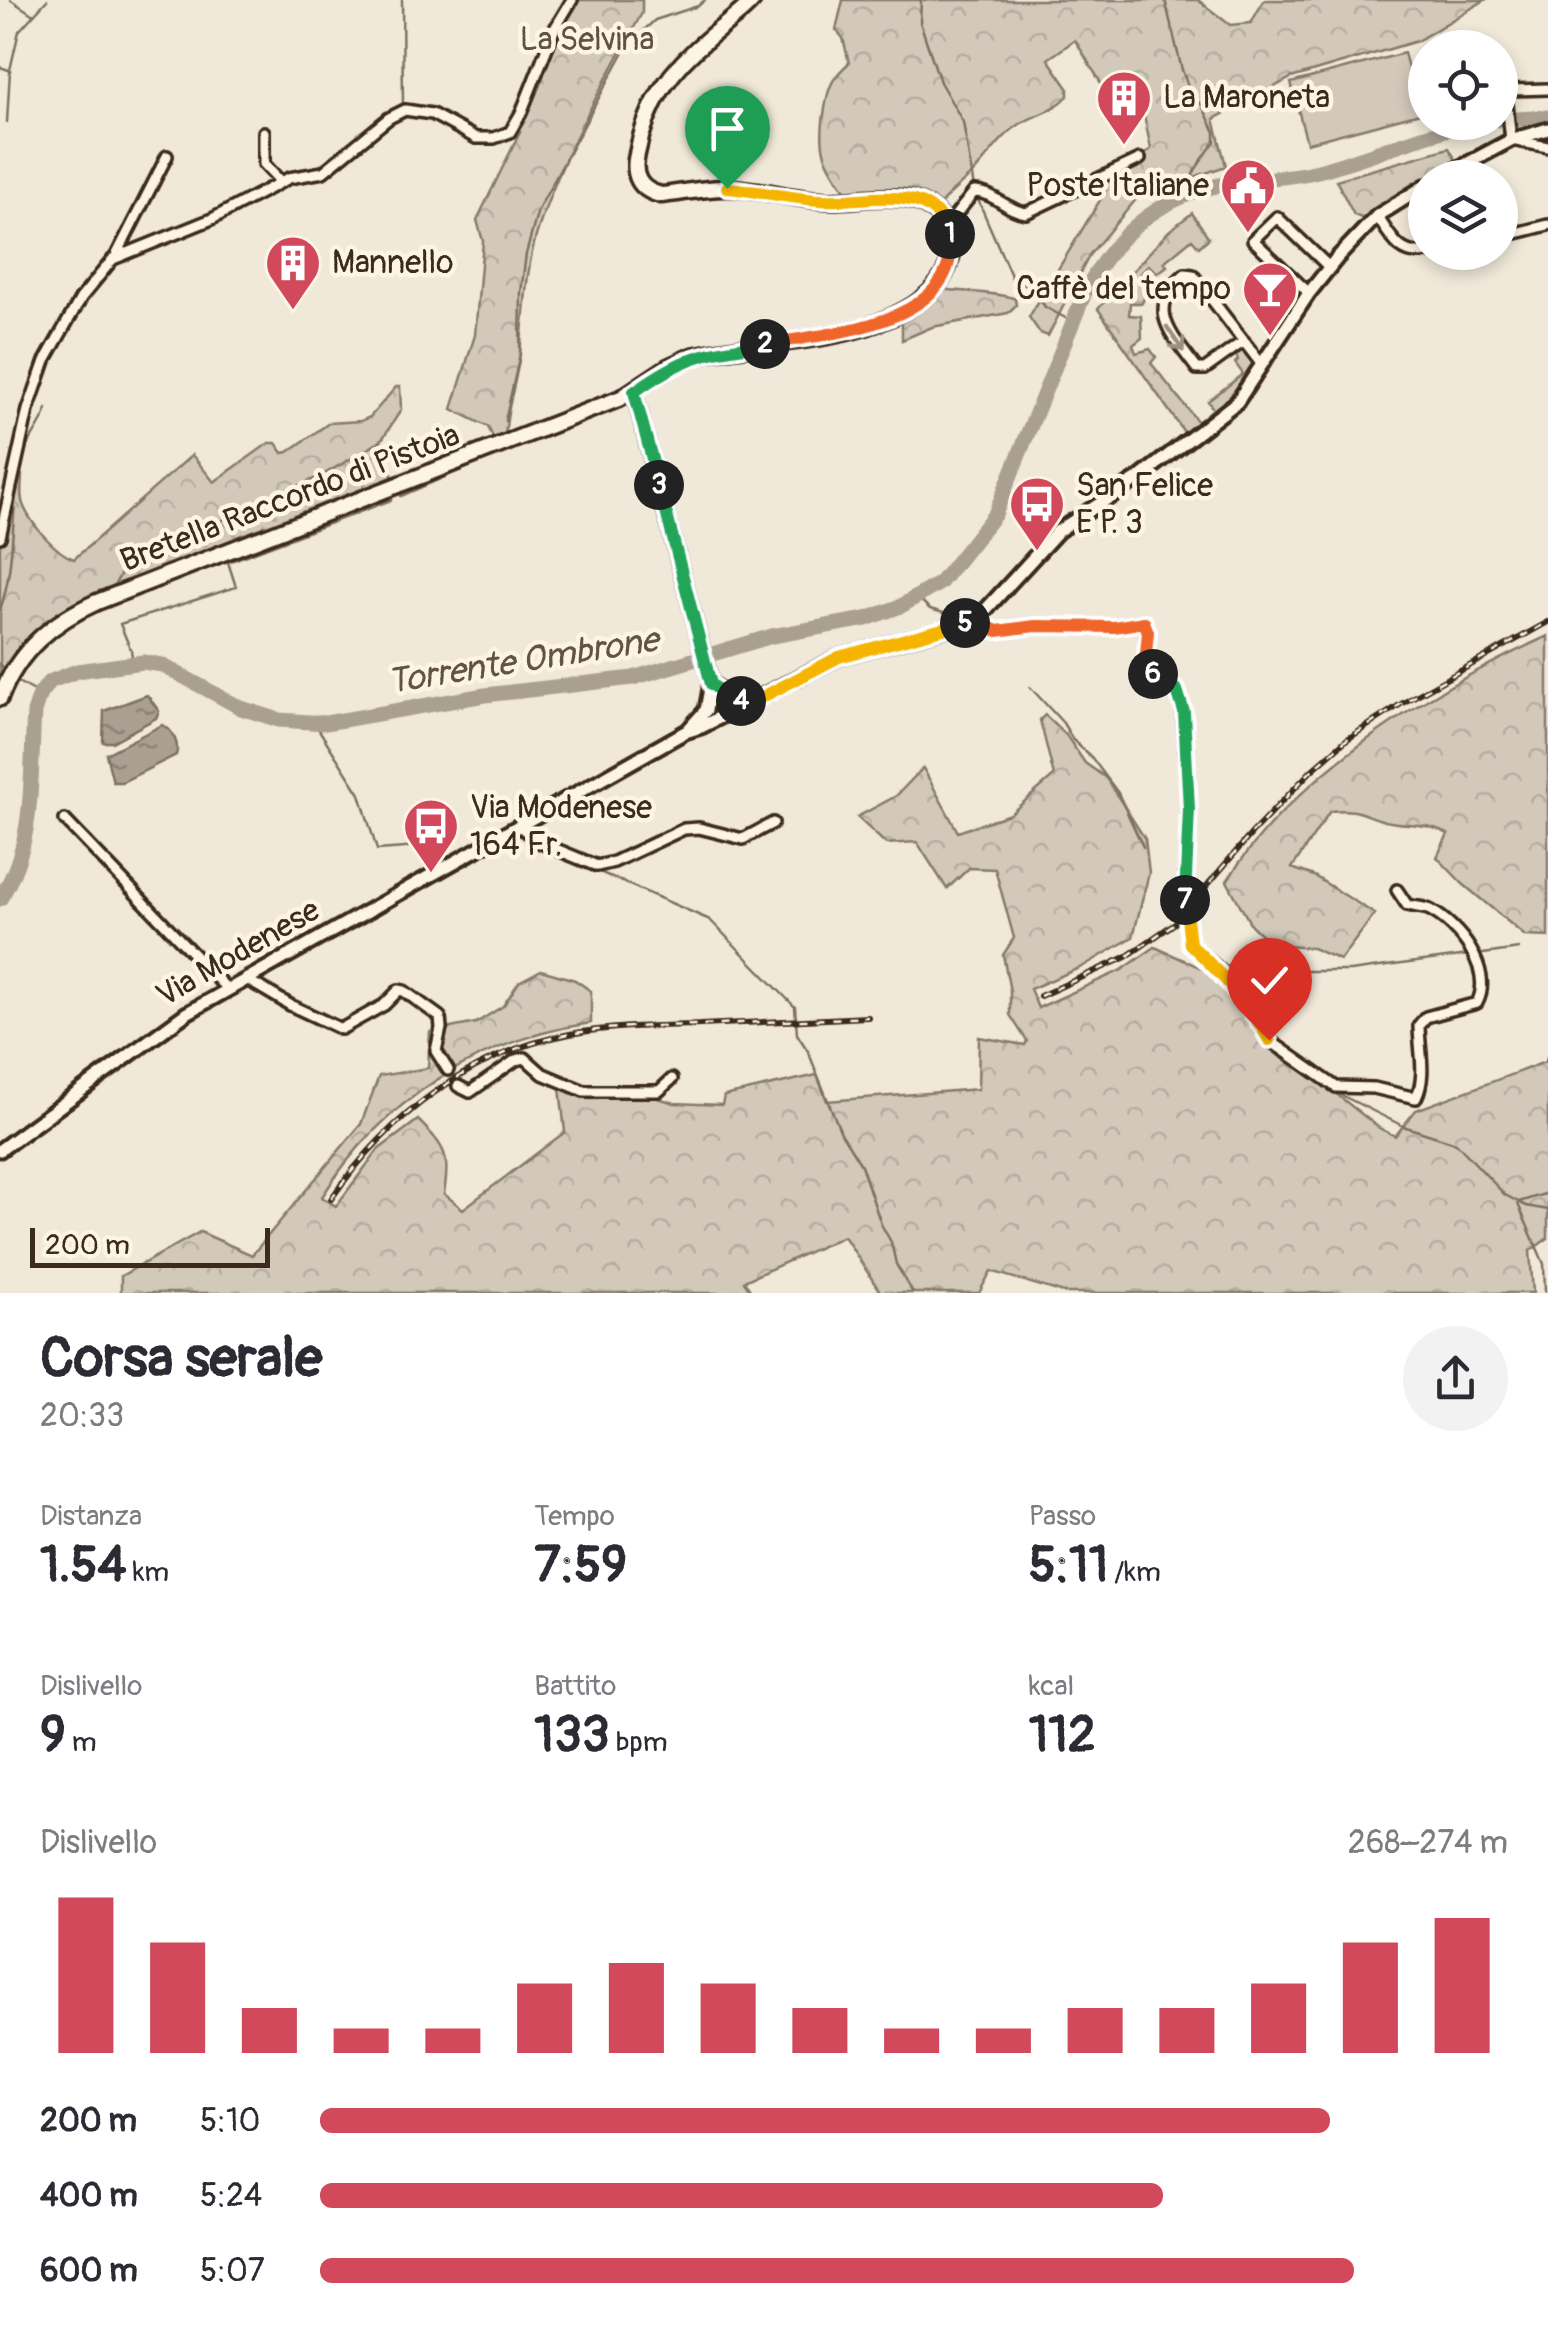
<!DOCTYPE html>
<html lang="it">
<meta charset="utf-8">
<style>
body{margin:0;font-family:Pangolin,sans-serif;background:#f2f2f3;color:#2b2b33;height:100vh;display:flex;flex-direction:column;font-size:38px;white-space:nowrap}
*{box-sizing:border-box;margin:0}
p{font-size:32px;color:#7c7c81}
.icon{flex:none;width:55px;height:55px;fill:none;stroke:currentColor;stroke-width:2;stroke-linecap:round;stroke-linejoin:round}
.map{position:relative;height:1293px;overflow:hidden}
.panel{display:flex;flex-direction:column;background:#fff;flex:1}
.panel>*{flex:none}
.tools{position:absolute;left:1408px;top:30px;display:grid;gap:20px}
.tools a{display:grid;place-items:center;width:110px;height:110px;border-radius:50%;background:#fff;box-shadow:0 5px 15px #0003;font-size:50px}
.scale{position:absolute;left:30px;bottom:25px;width:240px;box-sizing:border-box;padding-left:10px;border:5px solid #3b2a1e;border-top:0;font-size:28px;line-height:35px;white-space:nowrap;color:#3b2a1e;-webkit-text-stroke:8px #fcf5e5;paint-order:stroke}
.pin{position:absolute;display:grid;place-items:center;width:85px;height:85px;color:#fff;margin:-102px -42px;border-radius:50% 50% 50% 0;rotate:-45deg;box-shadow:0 0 10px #0007}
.pin .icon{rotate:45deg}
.km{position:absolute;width:50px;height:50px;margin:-25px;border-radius:50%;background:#222;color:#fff;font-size:28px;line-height:50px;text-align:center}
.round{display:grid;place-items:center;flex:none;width:105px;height:105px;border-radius:52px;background:#f2f2f3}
.summary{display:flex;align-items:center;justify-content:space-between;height:170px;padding:0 40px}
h1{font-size:55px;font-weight:700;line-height:75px}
.figures{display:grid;grid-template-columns:repeat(3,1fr);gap:15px;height:170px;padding:10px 40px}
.figures div{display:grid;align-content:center}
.figures b{font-size:50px;font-weight:700}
.figures small{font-size:28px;font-weight:400}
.figures p{font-size:28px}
.chart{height:280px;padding:20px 40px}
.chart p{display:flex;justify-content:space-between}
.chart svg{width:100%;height:180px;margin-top:10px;stroke:#d1495b;stroke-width:6}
ul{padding:0 40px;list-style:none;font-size:32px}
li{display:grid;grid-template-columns:160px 120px 1fr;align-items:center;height:75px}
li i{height:25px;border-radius:12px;background:#d1495b}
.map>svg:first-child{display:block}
.grass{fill:url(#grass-dots);stroke:#867a6c;stroke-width:2.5}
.forest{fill:url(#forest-crowns);stroke:#867a6c;stroke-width:2.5}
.pitch{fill:#d2c9ba;stroke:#867a6c;stroke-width:2.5}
.water{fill:url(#water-ripples);stroke:#7e7163;stroke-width:2.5}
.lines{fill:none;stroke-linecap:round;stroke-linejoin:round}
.stream{stroke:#7e7163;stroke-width:2.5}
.river{stroke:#aaa091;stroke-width:15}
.minor-casing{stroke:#3b2a1e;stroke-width:16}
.tertiary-casing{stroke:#3b2a1e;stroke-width:19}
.primary-casing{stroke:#3b2a1e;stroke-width:21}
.minor{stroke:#fcf5e5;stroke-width:9}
.tertiary{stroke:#fcf5e5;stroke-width:11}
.primary{stroke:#fcf5e5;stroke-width:14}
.rail-casing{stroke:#3b2a1e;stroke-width:6}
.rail{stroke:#fcf5e5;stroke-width:2.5;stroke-dasharray:8;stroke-linecap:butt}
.oneway{stroke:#9c9082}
.split-1-casing{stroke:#fff;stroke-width:20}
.split-2-casing{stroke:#fff;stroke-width:20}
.split-3-casing{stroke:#fff;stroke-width:20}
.split-4-casing{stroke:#fff;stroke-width:20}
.split-5-casing{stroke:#fff;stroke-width:20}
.split-6-casing{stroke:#fff;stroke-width:20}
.split-7-casing{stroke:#fff;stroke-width:20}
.split-8-casing{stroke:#fff;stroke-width:20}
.split-1{stroke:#f5b400;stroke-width:12}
.split-2{stroke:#f0652b;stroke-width:12}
.split-3{stroke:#22a559;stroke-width:12}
.split-4{stroke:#22a559;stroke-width:12}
.split-5{stroke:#f5b400;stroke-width:12}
.split-6{stroke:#f0652b;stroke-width:12}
.split-7{stroke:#22a559;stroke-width:12}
.split-8{stroke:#f5b400;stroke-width:12}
.labels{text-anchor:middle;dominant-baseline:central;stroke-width:9;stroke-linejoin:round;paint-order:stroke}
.park-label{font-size:32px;fill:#615245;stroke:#fcf5e5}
.poi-label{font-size:32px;fill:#3b2a1e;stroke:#fcf5e5;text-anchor:start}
.street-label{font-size:32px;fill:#3b2a1e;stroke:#fcf5e5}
.water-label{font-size:35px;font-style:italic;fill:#625346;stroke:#fcf5e5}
</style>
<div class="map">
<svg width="1548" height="1293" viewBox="0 0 1548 1293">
<defs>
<pattern id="grass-dots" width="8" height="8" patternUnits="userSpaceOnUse" patternTransform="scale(2.5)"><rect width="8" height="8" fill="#d2c9ba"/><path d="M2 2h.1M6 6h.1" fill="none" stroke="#b5ad9f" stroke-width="1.8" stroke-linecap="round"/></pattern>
<pattern id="forest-crowns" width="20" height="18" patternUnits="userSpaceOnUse" patternTransform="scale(2.5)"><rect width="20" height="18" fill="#d2c9ba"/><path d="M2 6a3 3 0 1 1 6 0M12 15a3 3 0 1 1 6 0" fill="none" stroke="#b5ad9f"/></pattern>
<pattern id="water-ripples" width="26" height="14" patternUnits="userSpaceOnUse" patternTransform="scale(2.5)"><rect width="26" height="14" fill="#aaa091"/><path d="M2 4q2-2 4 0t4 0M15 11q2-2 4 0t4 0" fill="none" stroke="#8c8376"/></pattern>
</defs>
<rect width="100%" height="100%" fill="#f0e9d9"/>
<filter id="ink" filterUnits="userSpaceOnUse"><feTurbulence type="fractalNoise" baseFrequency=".01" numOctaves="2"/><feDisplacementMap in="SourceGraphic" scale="20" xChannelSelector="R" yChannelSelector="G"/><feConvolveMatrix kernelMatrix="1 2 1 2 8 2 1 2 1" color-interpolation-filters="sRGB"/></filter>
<g filter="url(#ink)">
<path class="grass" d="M381,441l13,40 -282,109 14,-27 195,-87z"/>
<path class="forest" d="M572,0h70v13c-38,70 -81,143 -105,220 -12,40 -12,79 -17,120 -4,31 -15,59 -15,90l-8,3 -9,-19 -36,-18 23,-74 8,-94 -6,-21 43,-88 -6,-3z
M843,0h355l32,25 21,-2 13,-23h221l-68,41 -126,37 -77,41 12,47 -87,30 -49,58 -42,82 -8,-3 -11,-16 76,-125 -1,-19 36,-14 11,-10 -7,-34 4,-13 -6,-7 -23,18 -44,-73 -27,19 20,29v8c-14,15 -31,18 -48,28 -19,12 -30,31 -45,47 -14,14 -28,23 -40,40l-13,-7 -71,-4c-26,-41 -35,-47 -25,-97 3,-18 8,-27 23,-40l-6,-25 -7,-8z
M1449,148l8,14 -32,16 -61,41 -10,-4 -18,-35z
M1192,213l17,25 -10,9 -7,-8 -28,23 3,4 -9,7 -10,-8 -8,9 11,8 -9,21h-12l-1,12 12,1 1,22 -9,7 3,8 14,-4 6,8 -5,6 47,59 15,-13 -5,-8 35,-27 -8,-11 3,-3 -3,-7 11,-3 7,10 1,9 -23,32 -45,34 -88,-126 71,-78z
M939,289c16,2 67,4 76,10l1,6 -8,8 -76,14 -30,13v-22z
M396,387h4l1,23 -20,31 -60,35 -195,87 -14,27 -80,47 -32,41v-146l14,-61 8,4c0,10 -3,22 2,32 8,18 32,46 50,52l118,-104 22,27 55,-39h7l7,10 5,-1 41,-29 32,-2 9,-4z
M1548,636v301l-23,-1 -62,-52 -26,-27 11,-23c-21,-12 -40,-8 -63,-13 -25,-7 -26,-13 -55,-10l-38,57 22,8 61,38 -35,46 -28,-12 -40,-3 -21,-20 -24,-44c69,-108 206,-193 321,-245z
M1045,715l21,20 19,28 21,15 39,61 4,34 -16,64 -51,30 -52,22 8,19 84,-38 33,-23 51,23 41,39 9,25 22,20 37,23 64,51 16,8 21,-26 129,-48 3,-7v183l-18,13 3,42h-469l-73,-22 -12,22h-98l-37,-57 -100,45 8,12h-631v-17l79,-44 52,23 109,-131 18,-48 49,-8 2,-36 46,-9 27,-17 16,-24 22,-12 34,10 16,11v32c-111,16 -209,77 -269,174l14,9 42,-56 40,-30c28,28 32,34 26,74l19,15 102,-77 -5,-44 26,10 68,-1 21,6 47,2 2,-9 93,-21 10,26 151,-12 1,-52 46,8 2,-4 -17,-26v-24l-7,-36 11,-17 -19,-69 -26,-1 -22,21 -30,-47 -31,2 -29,-27 39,-21 27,-28 35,64 52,-18 44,-38 -14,-56z"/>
<path class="pitch" d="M1404,53l16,60 -113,30 -16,-60z"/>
<path class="water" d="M147,695l12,16 -3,7 -44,24h-9l1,-31z
M162,725c10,4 18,19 14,30l-54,27h-9l-7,-28z"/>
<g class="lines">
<path class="stream" d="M11,0l21,14
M402,0l1,107
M921,0l-1,22 20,60 23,40 11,66
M1165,0l17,70 10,27 10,8 13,27v9l-20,29 -12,27
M0,67l9,3
M7,122l3,-52 9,-39 28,-31
M976,195l36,83 20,11 13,18 28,15
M183,226l69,-33
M505,421l15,-67 1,-62 5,-38 12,-44 89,-164 28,-26 43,-14 7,-6
M401,496l103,-45
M918,598l12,11 31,9
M0,610c17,-49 9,-103 23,-153 4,-17 19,-31 24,-48
M130,648l-10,-24 116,-37 -8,-25 163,-62
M131,650l2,13
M0,663l5,8
M16,681l24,13
M1030,687l33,36 10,17 19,18 26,35 25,54
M314,722l46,72 17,56 28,-2 18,-8 21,21
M529,843l59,24
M595,870l115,50 85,87 2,27 11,17 33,82 20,32 20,59 10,18 5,22 17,29
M1476,955l43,-6
M1206,966l36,38 17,26
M1223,966l48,5h79l118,-16
M1269,1045l10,11 64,40 60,30 53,17 49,52 21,11 22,4
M1519,1202l29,-9
M1518,1204l26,60 1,29"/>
<path class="river" d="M1500,120l48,-3
M0,899c36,-57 30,-121 34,-187l6,-18 9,-12 28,-11 66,-9 19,3 79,43 38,12 47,3 159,-28 148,-17 139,-42 94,-17 35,-13 39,-23 55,-69 91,-224c32,-61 79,-97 149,-108 27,-4 56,-4 83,-11 55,-15 105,-38 162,-49"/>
<g class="minor-casing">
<path id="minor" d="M1548,89l-38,1 -4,6 5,44 37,7
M264,132v32l17,18
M1377,216c14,21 23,42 50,36
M947,226l27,-34c20,0 33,19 52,21l114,-54
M1500,237l48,-12
M116,256l51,-100
M1309,293l-56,-53 24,-23 52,50
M1244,341l-39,28h-8c-24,-33 -54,-60 -12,-95l8,1 69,90
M0,537l28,-127 17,-49 36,-63 32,-39 99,-40 77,-41 34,-6 66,-54 16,-8 27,4 44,24h18l16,-6 11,-19 33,-83 18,-30
M975,620l25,11 35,-5 79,1 25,-5 7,3 1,42 30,23 5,15 7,104 -5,84 6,51 28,24 32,38 19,34 67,47 38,1 42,10c11,-22 3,-49 3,-73l7,-8 51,-14c17,-33 -18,-78 -47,-93 -6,-3 -15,-3 -23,-5l-10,-15
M65,820l162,169
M519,826l22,17 56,23 17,-4 70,-33 15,-1 44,11 30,-16
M246,979l44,26 51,24 43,-24 15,-15 5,1 36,26 1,11 -5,23 12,19
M458,1086l12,6 46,-32 9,-2 18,16 41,17h75l13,-12"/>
</g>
<g class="tertiary-casing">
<path id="tertiary" d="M1440,178l71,-38 37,-11
M634,392l77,291 -5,27 -18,20
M711,683l19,14 21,6
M0,1150l187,-137 498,-281 16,-5 138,-70 131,-35 10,-6 78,-85 81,-53 98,-76 72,-109 28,-35 40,-42 48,-30"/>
</g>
<g class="primary-casing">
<path id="primary" d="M0,698c18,-47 52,-76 97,-96l524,-204 47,-31 24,-11c66,-15 140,-11 202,-40 26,-12 50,-30 57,-59 2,-13 0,-26 -8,-36 -28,-39 -83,-17 -123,-21 -30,-2 -60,-11 -91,-12 -22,-1 -46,5 -68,7 -22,-5 -29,-20 -24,-41 10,-52 34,-85 74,-118 14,-12 30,-22 42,-36"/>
</g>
<use href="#minor" class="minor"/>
<use href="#tertiary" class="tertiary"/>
<use href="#primary" class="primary"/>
<g class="rail-casing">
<path id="rail" d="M1040,996l86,-39 49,-34 77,-90 59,-62 35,-31 55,-36 147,-82
M331,1199c58,-83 138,-146 239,-165 43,-8 87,-8 130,-9 56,-3 112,-5 168,-8"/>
</g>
<use href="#rail" class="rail"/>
</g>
<defs><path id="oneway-shaft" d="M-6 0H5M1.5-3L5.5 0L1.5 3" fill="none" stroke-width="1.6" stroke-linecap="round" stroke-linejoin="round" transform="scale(2.5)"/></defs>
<use class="oneway" href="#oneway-shaft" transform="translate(1175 339) rotate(56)"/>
</g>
<g class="lines" filter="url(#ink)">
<g class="split-1-casing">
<path id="split-1" d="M727,188c31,3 61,10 92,12 44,4 110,-21 131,34"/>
</g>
<g class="split-2-casing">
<path id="split-2" d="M765,344c61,-10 198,-19 185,-110"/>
</g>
<g class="split-3-casing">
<path id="split-3" d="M659,485l-25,-93c52,-37 69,-39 131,-48"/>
</g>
<g class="split-4-casing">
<path id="split-4" d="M659,485l52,199 13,10 17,7"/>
</g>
<g class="split-5-casing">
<path id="split-5" d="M741,701l10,2 88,-46 126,-34"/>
</g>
<g class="split-6-casing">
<path id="split-6" d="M965,623l10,-3 22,11 38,-5 79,1 30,-5 4,10 -3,32 8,10"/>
</g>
<g class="split-7-casing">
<path id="split-7" d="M1153,674l24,16 7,22 5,97 -4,91"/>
</g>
<g class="split-8-casing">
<path id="split-8" d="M1185,900l5,44c31,30 58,57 79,96"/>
</g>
<use href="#split-1" class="split-1"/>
<use href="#split-2" class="split-2"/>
<use href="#split-3" class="split-3"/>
<use href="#split-4" class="split-4"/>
<use href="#split-5" class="split-5"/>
<use href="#split-6" class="split-6"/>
<use href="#split-7" class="split-7"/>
<use href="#split-8" class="split-8"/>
</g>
<defs>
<g id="building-pin" transform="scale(2.875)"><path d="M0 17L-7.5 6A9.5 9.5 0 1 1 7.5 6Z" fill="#d1495b" stroke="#fcf5e5"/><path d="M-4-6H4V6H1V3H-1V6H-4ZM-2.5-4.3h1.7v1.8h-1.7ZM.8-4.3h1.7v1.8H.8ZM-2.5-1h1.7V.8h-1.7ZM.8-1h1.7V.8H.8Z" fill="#fff"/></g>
<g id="civic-pin" transform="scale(2.875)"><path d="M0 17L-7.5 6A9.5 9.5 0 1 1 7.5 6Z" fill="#d1495b" stroke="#fcf5e5"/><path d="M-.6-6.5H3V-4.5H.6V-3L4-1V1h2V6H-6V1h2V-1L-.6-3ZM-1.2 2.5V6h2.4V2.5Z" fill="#fff"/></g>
<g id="bar-pin" transform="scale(2.875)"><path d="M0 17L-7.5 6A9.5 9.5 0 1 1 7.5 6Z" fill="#d1495b" stroke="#fcf5e5"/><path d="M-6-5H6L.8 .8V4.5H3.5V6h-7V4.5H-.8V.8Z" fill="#fff"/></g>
<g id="bus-pin" transform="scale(2.875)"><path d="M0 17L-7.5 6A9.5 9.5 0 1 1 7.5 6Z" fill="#d1495b" stroke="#fcf5e5"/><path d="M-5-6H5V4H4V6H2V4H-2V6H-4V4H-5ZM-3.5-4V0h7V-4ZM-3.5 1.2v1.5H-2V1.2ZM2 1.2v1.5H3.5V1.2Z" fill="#fff"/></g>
</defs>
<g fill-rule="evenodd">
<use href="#building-pin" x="1124" y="98"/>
<use href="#civic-pin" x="1248" y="186"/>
<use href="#building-pin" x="293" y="263"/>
<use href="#bar-pin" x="1270" y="289"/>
<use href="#bus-pin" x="1037" y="504"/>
<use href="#bus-pin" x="431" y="826"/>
</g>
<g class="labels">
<g class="park-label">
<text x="587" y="40">La Selvina</text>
</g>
<g class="poi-label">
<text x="1163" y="98">La Maroneta</text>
<text x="1209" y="186" text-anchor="end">Poste Italiane</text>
<text x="332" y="263">Mannello</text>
<text x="1231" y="289" text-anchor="end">Caffè del tempo</text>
<text x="1076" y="486">San Felice<tspan x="1076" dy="37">E P. 3</tspan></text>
<text x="470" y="808">Via Modenese<tspan x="470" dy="37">164 Fr.</tspan></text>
</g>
<g class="street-label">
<text transform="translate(290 498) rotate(-21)">Bretella Raccordo di Pistoia</text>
<text transform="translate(238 953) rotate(-30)">Via Modenese</text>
</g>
<g class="water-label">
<text transform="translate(523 661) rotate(-9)">Torrente Ombrone</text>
</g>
</g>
</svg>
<div class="tools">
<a><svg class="icon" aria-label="locate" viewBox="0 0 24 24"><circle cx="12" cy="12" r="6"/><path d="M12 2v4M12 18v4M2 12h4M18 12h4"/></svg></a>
<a><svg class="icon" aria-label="layers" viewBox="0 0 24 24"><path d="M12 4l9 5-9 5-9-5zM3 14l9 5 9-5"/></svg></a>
</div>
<div class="scale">200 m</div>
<div class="pin" style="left:727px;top:188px;background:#1e9e55"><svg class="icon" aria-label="arrive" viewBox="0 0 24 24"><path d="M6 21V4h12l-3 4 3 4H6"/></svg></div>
<div class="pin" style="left:1269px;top:1040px;background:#d93025"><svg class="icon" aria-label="check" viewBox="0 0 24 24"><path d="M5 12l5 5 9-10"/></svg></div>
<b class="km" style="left:950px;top:234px">1</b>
<b class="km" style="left:765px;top:344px">2</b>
<b class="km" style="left:659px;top:485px">3</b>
<b class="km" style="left:741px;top:701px">4</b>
<b class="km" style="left:965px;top:623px">5</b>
<b class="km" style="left:1153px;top:674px">6</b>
<b class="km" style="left:1185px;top:900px">7</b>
</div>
<section class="panel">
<div class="summary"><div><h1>Corsa serale</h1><p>20:33</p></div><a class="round"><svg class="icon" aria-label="share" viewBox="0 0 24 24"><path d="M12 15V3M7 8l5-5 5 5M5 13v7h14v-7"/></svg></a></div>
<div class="figures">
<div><p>Distanza</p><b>1.54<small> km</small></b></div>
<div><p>Tempo</p><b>7:59</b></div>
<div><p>Passo</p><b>5:11<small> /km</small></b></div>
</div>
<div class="figures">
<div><p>Dislivello</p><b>9<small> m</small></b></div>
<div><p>Battito</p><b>133<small> bpm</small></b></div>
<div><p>kcal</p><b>112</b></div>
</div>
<div class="chart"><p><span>Dislivello</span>268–274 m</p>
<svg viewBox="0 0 160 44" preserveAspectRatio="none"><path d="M5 44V6M15 44V17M25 44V33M35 44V38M45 44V38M55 44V27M65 44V22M75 44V27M85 44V33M95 44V38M105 44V38M115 44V33M125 44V33M135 44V27M145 44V17M155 44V11"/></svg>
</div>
<ul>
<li><b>200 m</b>5:10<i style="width:85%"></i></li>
<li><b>400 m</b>5:24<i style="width:71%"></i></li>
<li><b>600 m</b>5:07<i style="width:87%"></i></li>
</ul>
</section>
